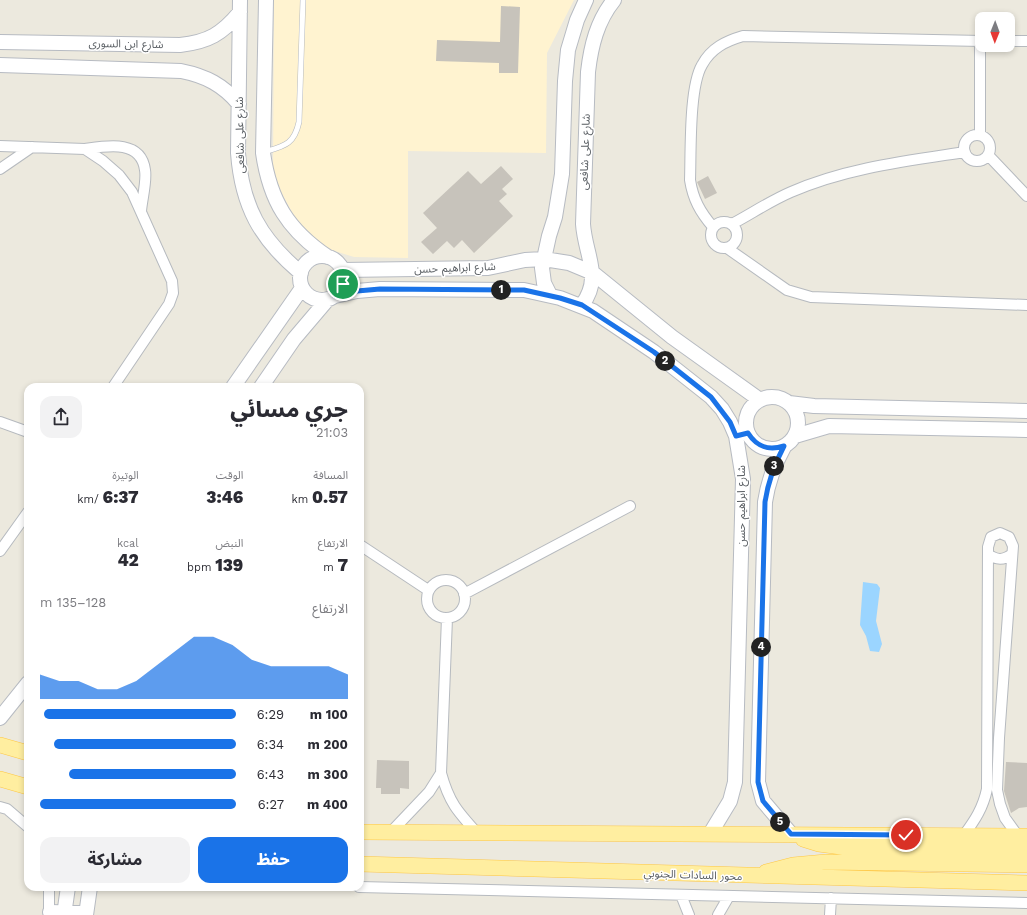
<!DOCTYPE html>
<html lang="ar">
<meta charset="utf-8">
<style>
body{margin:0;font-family:"Work Sans","Noto Sans Arabic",sans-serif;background:#f2f2f3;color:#2b2b33;direction:rtl;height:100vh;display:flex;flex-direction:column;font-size:15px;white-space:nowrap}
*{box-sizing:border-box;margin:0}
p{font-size:13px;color:#7c7c81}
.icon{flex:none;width:22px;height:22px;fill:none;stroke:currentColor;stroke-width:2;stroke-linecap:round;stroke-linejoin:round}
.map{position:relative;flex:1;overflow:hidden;direction:ltr}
.side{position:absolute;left:24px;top:383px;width:340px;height:508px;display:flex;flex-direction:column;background:#fff;border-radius:12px;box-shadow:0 2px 6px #0003;direction:rtl}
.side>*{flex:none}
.needle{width:26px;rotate:181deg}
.tools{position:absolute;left:975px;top:12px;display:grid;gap:8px}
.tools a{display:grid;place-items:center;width:40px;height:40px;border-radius:8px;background:#fff;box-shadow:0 2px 6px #0003;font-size:20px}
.pin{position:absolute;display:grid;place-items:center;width:34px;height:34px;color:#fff;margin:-17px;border:2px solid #fff;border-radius:50%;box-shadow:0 1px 4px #0007}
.km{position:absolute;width:20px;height:20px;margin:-10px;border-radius:50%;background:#222;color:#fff;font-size:11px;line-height:20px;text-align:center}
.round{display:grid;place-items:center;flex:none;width:42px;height:42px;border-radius:12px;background:#f2f2f3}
.head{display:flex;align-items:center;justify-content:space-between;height:68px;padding:0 16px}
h1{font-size:22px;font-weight:800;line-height:30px}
.stats{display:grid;grid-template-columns:repeat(3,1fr);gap:6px;height:68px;padding:4px 16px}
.stats div{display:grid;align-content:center}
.stats b{font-size:17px;font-weight:800}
.stats small{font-size:11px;font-weight:400}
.stats p{font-size:11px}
.chart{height:112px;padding:8px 16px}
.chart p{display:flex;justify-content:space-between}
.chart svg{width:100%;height:72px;margin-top:4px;fill:#1a73e8;opacity:.7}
.cta{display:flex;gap:8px;margin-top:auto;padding:8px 16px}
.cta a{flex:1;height:46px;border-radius:12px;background:#1a73e8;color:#fff;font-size:16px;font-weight:800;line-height:46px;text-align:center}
.cta a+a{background:#f2f2f3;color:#2b2b33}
ul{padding:0 16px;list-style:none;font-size:13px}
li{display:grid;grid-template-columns:64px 48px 1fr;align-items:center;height:30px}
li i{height:10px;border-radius:5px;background:#1a73e8}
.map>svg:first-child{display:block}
.commercial{fill:#fff3d0}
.water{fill:#9bd5ff}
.building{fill:#c7c3bb}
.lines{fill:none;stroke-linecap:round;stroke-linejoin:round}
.lane-casing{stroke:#b6babf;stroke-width:6}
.street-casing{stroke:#b6babf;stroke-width:12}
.secondary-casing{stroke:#b7bbc2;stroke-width:16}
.primary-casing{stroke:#fec745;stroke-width:16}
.lane{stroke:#fff;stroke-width:5}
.street{stroke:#fff;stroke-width:10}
.secondary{stroke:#fff;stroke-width:14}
.primary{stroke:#ffeea0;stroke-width:15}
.route-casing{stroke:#fff;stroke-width:8}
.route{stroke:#1a73e8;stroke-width:5}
.labels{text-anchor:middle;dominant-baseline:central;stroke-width:3;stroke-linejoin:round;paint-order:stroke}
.street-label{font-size:11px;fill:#575c61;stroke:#fff}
</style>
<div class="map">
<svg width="1027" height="915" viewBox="0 0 1027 915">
<rect width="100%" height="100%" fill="#ece9de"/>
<path class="commercial" d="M274,0h300l-27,53 -1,100 -138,-2v107l-54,-1 -29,-9 -24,-19 -28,-52z"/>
<path class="water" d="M863,582l14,2 3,4 -4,33 6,23 -3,8 -9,-1 -4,-15 -6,-11z"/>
<path class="building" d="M501,6l19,1 -2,66h-19v-10l-63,-2 1,-21 63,2z
M501,166l12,13 -11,10 5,5 -8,7 14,15 -39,37 -12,-13 -8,8 -7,-7 -14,13 -12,-12 16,-14 -14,-15 45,-42 13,13z
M708,176l9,17 -12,6 -8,-17z
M377,760l32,1v28l-9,-1v6h-19v-6h-5z
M1006,762l21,1v44l-8,1 -8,5 -7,-22z"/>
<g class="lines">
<g class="lane-casing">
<path id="lane" d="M264,152c20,-6 30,-7 35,-30l4,-122"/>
</g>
<g class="street-casing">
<path id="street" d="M1008,41h19
M980,135v-94
M964 148a13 13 0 1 1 26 0a13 13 0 1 1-26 0Z
M0,146l85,3 18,12 16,14 13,17 40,89 1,12 -4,11 -56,83
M85,149c21,-3 56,-10 60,21 2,11 -3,29 -4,41
M988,155l39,41
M0,169l32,-22
M711 235a13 13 0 1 1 26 0a13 13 0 1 1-26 0Z
M732,224c19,-10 38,-23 59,-32 55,-24 115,-31 174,-40
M713,227c-13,-15 -20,-28 -23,-47 1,-28 -1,-93 12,-115 9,-17 24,-24 41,-29l239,5
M727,248l60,42 24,7 216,8
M0,422l28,10
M736,436l12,-3
M360,545l68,45
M0,551l28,-39
M988,554c8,6 15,7 24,0
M427 599a19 19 0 1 1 38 0a19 19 0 1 1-38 0Z
M464,594l166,-88
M447,618l-6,155c8,29 16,38 36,60
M0,807l7,2 21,18
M391,832l38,-40 12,-19
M964,835c11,-15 19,-27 23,-46l1,-242 3,-10 9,-4 9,4 4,9 -14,192 -2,52 3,14 5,14 13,18
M49,887v28
M359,887l668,16
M681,895l8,20
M718,915l11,-19
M830,915l1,-17"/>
</g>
<g class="secondary-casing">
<path id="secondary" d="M240,0l-2,153c4,53 22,86 63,120
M266,0l-3,153c7,48 25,77 65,104
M0,42l180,3c28,-3 42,-11 60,-33
M0,65l181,6c25,5 42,14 58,33
M300 278a22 22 0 1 1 44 0a22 22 0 1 1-44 0Z
M343,270l145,-2 37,-8 19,-1 25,4 24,10 79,64 88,63
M550,295l-6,-12 -2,-15 7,-32 6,-19 7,-43 3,-93 3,-31 9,-30 9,-20
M335,296l22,-5 23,-2 144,1 36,8 33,13 61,41 57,45 11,12 8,13 6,14 7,43 -8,303 -5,19 -20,33
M582,305c21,-28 3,-50 1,-81l5,-152c3,-26 9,-51 26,-72
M233,387l69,-99
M261,387l33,-48 34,-40
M746 423a26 26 0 1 1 52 0a26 26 0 1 1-52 0Z
M789,403l25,3 213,5
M795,436l34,-10 198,4
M784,447c-10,18 -16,35 -19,55l-7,280 5,19 28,33
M0,718l28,-35
M50,912l36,1
M64,915l4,-28
M86,915l4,-28"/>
</g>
<g class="primary-casing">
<path id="primary" d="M0,745l28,8
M0,779l28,8
M360,832l667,4
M803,839l16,5 30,4 178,2
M360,864l667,19
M766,872l27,-7 33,-3 201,3"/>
</g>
<use href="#lane" class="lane"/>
<use href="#street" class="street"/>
<use href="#secondary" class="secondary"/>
<use href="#primary" class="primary"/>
</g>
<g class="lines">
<g class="route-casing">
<path id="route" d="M343,284l-8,12 22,-5 23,-2 144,1 36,8 22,7 72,47 57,45 19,25 6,14 12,-3c9,14 20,18 36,13 -10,19 -16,36 -19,56l-7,280 5,19 28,33 115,1"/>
</g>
<use href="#route" class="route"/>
</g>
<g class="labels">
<g class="street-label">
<text transform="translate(126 44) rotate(1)">شارع ابن السورى</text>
<text transform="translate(240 135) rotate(-91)">شارع على شافعى</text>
<text transform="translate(585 152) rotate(-88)">شارع على شافعى</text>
<text transform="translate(455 268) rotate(-2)">شارع ابراهيم حسن</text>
<text transform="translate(741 506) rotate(-90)">شارع ابراهيم حسن</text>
<text transform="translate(693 875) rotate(2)">محور السادات الجنوبي</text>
</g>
</g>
</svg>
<div class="tools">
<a><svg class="needle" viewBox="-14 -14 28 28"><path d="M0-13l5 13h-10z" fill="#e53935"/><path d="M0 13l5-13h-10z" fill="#7c7c81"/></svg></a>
</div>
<div class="pin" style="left:343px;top:284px;background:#1e9e55"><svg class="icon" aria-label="arrive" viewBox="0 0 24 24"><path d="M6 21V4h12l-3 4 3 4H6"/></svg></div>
<div class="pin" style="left:906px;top:835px;background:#d93025"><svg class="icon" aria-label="check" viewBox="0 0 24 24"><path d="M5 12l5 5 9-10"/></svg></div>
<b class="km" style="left:501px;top:290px">1</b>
<b class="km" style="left:665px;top:361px">2</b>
<b class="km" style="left:774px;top:466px">3</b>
<b class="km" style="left:761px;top:647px">4</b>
<b class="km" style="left:780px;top:822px">5</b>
<section class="side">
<div class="head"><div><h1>جري مسائي</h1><p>21:03</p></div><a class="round"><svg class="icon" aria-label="share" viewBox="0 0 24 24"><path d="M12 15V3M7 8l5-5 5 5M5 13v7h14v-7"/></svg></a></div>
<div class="stats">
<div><p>المسافة</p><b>0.57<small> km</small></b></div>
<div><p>الوقت</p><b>3:46</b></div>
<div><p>الوتيرة</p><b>6:37<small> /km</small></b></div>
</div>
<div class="stats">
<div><p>الارتفاع</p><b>7<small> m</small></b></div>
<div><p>النبض</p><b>139<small> bpm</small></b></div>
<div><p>kcal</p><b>42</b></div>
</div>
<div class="chart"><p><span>الارتفاع</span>128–135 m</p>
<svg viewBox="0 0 160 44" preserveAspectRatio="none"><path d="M0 44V29L10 33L20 33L30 38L40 38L50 33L60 24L70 15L80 6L90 6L100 11L110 20L120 24L130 24L140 24L150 24L160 29V44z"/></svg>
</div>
<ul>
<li><b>100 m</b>6:29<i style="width:98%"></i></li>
<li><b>200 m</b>6:34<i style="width:93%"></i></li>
<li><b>300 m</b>6:43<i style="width:85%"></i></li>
<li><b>400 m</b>6:27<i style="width:100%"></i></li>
</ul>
<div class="cta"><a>حفظ</a><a>مشاركة</a></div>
</section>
</div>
